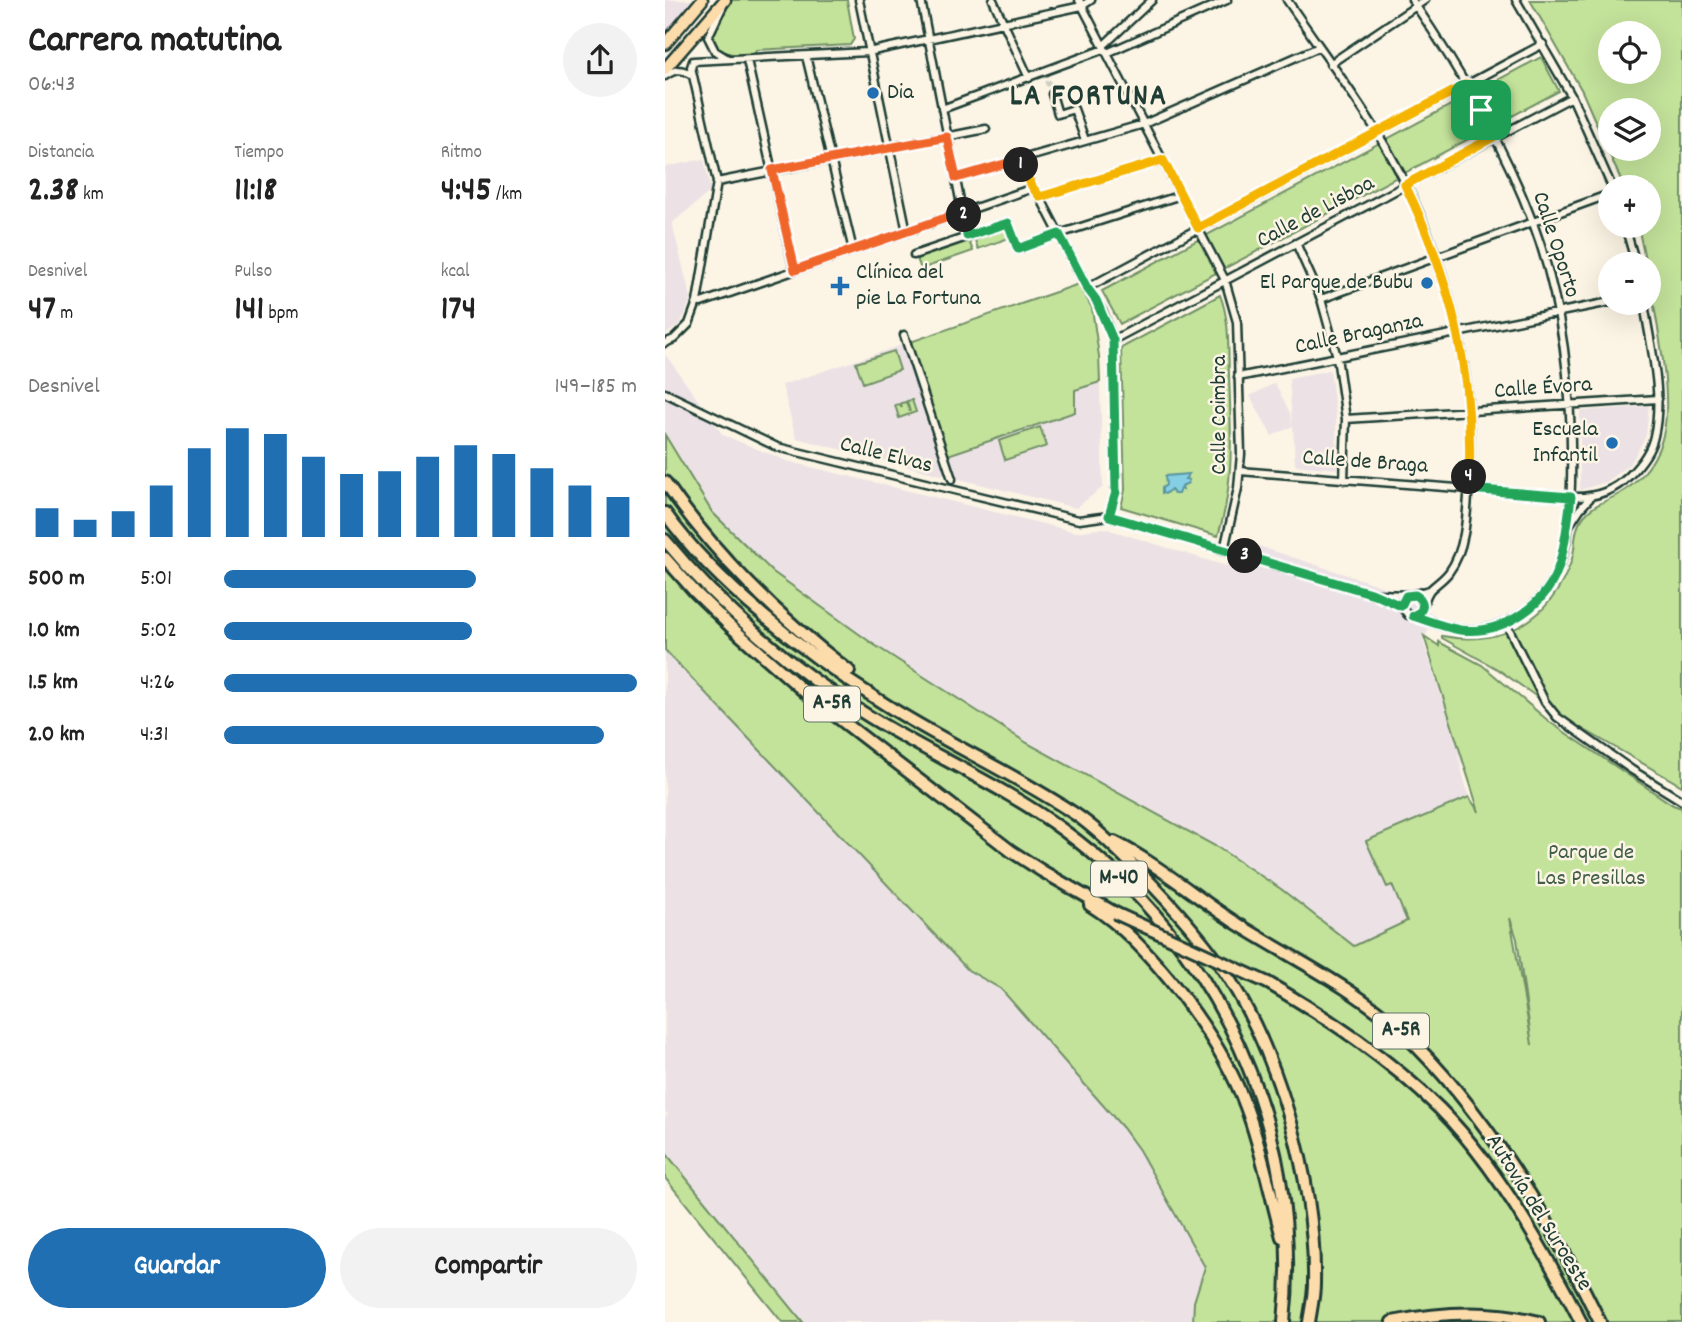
<!DOCTYPE html>
<html lang="es">
<meta charset="utf-8">
<style>
body{margin:0;font-family:Dekko,sans-serif;background:#f2f2f2;color:#222;height:100vh;display:flex;flex-direction:column;font-size:26px;white-space:nowrap}
*{box-sizing:border-box;margin:0}
p{font-size:23px;color:#767676}
.icon{flex:none;width:38px;height:38px;fill:none;stroke:currentColor;stroke-width:2;stroke-linecap:round;stroke-linejoin:round}
.map{position:relative;flex:1;overflow:hidden}
.sheet{display:flex;flex-direction:column;background:#fff;width:665px}
.sheet>*{flex:none}
.fabs{position:absolute;left:933px;top:21px;display:grid;gap:14px}
.fabs a{display:grid;place-items:center;width:63px;height:63px;border-radius:50%;background:#fff;box-shadow:0 7px 28px #0002;font-size:35px}
.pin{position:absolute;display:grid;place-items:center;width:60px;height:60px;color:#fff;margin:-30px;border-radius:14px;box-shadow:0 4px 10px #0006}
.km{position:absolute;width:35px;height:35px;margin:-18px;border-radius:50%;background:#222;color:#fff;font-size:19px;line-height:35px;text-align:center}
.round{display:grid;place-items:center;flex:none;width:74px;height:74px;border-radius:37px;background:#f2f2f2}
.head{display:flex;align-items:center;justify-content:space-between;height:119px;padding:0 28px}
h1{font-size:38px;font-weight:700;line-height:52px}
.stats{display:grid;grid-template-columns:repeat(3,1fr);gap:10px;height:119px;padding:7px 28px}
.stats div{display:grid;align-content:center}
.stats b{font-size:35px;font-weight:700}
.stats small{font-size:19px;font-weight:400}
.stats p{font-size:19px}
.chart{height:196px;padding:14px 28px}
.chart p{display:flex;justify-content:space-between}
.chart svg{width:100%;height:126px;margin-top:7px;stroke:#1f6fb2;stroke-width:6}
.action{display:flex;gap:14px;margin-top:auto;padding:14px 28px}
.action a{flex:1;height:80px;border-radius:42px;background:#1f6fb2;color:#fff;font-size:28px;font-weight:700;line-height:80px;text-align:center}
.action a+a{background:#f2f2f2;color:#222}
ul{padding:0 28px;list-style:none;font-size:23px}
li{display:grid;grid-template-columns:112px 84px 1fr;align-items:center;height:52px}
li i{height:18px;border-radius:9px;background:#1f6fb2}
main{display:flex;flex:1;min-height:0}
.map>svg:first-child{display:block}
.built{fill:#ece2e5}
.green{fill:#c3e29a;stroke:#719067;stroke-width:2;fill-rule:evenodd}
.water{fill:#84cfe4;stroke:#5c959e;stroke-width:2}
.lines{fill:none;stroke-linecap:round;stroke-linejoin:round}
.street-tunnel{stroke:#d0d0c2;stroke-width:6;stroke-dasharray:6 3;stroke-linecap:butt}
.street-casing{stroke:#1f3d34;stroke-width:11}
.primary-casing{stroke:#1f3d34;stroke-width:15}
.highway-casing{stroke:#1f3d34;stroke-width:16}
.street{stroke:#fcf5e5;stroke-width:6}
.primary{stroke:#fddcac;stroke-width:10}
.highway{stroke:#fddcac;stroke-width:10}
.highway-bridge-casing{stroke:#1f3d34;stroke-width:16;stroke-linecap:butt}
.highway-bridge{stroke:#fddcac;stroke-width:10}
.split-1-casing{stroke:#fff;stroke-width:14}
.split-2-casing{stroke:#fff;stroke-width:14}
.split-3-casing{stroke:#fff;stroke-width:14}
.split-4-casing{stroke:#fff;stroke-width:14}
.split-5-casing{stroke:#fff;stroke-width:14}
.split-1{stroke:#f5b400;stroke-width:9}
.split-2{stroke:#f0652b;stroke-width:9}
.split-3{stroke:#22a559;stroke-width:9}
.split-4{stroke:#22a559;stroke-width:9}
.split-5{stroke:#f5b400;stroke-width:9}
.poi-dot{fill:#1f6fb2;stroke:#fcf5e5;stroke-width:2.5}
.labels{text-anchor:middle;dominant-baseline:central;stroke-width:5;stroke-linejoin:round;paint-order:stroke}
.shield{fill:#fcf5e5;stroke:#617469;stroke-width:2}
.shield-label{font-size:21px;font-weight:bold;fill:#1f3d34}
.poi-label{font-size:23px;fill:#1f3d34;stroke:#fcf5e5;text-anchor:start}
.street-label{font-size:23px;fill:#1f3d34;stroke:#fcf5e5}
.park-label{font-size:23px;fill:#405e48;stroke:#fcf5e5}
.district-label{font-size:30px;font-weight:bold;letter-spacing:2px;fill:#1f3d34;stroke:#fcf5e5}
</style>
<main>
<section class="sheet">
<div class="head"><div><h1>Carrera matutina</h1><p>06:43</p></div><a class="round"><svg class="icon" aria-label="share" viewBox="0 0 24 24"><path d="M12 15V3M7 8l5-5 5 5M5 13v7h14v-7"/></svg></a></div>
<div class="stats">
<div><p>Distancia</p><b>2.38<small> km</small></b></div>
<div><p>Tiempo</p><b>11:18</b></div>
<div><p>Ritmo</p><b>4:45<small> /km</small></b></div>
</div>
<div class="stats">
<div><p>Desnivel</p><b>47<small> m</small></b></div>
<div><p>Pulso</p><b>141<small> bpm</small></b></div>
<div><p>kcal</p><b>174</b></div>
</div>
<div class="chart"><p><span>Desnivel</span>149–185 m</p>
<svg viewBox="0 0 160 44" preserveAspectRatio="none"><path d="M5 44V34M15 44V38M25 44V35M35 44V26M45 44V13M55 44V6M65 44V8M75 44V16M85 44V22M95 44V21M105 44V16M115 44V12M125 44V15M135 44V20M145 44V26M155 44V30"/></svg>
</div>
<ul>
<li><b>500 m</b>5:01<i style="width:61%"></i></li>
<li><b>1.0 km</b>5:02<i style="width:60%"></i></li>
<li><b>1.5 km</b>4:26<i style="width:100%"></i></li>
<li><b>2.0 km</b>4:31<i style="width:92%"></i></li>
</ul>
<div class="action"><a>Guardar</a><a>Compartir</a></div>
</section>
<div class="map">
<svg width="1017" height="1322" viewBox="0 0 1017 1322">
<rect width="100%" height="100%" fill="#fcf5e5"/>
<filter id="ink" filterUnits="userSpaceOnUse"><feTurbulence type="fractalNoise" baseFrequency=".0143" numOctaves="2"/><feDisplacementMap in="SourceGraphic" scale="14" xChannelSelector="R" yChannelSelector="G"/><feConvolveMatrix kernelMatrix="1 2 1 2 8 2 1 2 1" color-interpolation-filters="sRGB"/></filter>
<g filter="url(#ink)">
<path class="built" d="M0,0h29l-29,33z
M39,159l7,32 -39,32 19,76 -6,15 -7,12 -13,9v-168z
M237,345l47,132 -153,-39 -14,-53z
M0,354l58,81 64,26 289,71 28,-4 122,38 11,-27 147,48 52,29 -13,24 52,157 -18,-44 12,44 -103,44 21,46 5,-2 15,36 -53,25 -73,-57 -64,-42 -190,-104 -154,-99 -100,-72 -61,-60 -47,-77z
M665,370l6,46 1,53 -42,-4 -2,-39 -21,10 -22,-40 25,-13 15,30 2,12 -3,-47z
M435,382l3,105 -27,21 -121,-30 -7,-23 127,-43v-22z
M984,406l-3,30 -15,27 -24,19 -27,8v-79z
M0,650l302,320 34,19 123,139 15,22 66,117 -11,35 -1,20h-390l-138,-170v-35l3,-3 -3,-2z"/>
<path class="green" d="M67,0h115l7,39 -4,6 -94,5 -1,5c-15,1 -51,0 -41,-25 4,-10 13,-20 18,-30z
M865,0h152v786l-106,-61 -77,-55 -57,-32v-2c61,11 108,-15 129,-74 6,-16 1,-32 13,-46 10,-12 21,-14 35,-22 23,-13 40,-37 45,-63 8,-41 -8,-112 -15,-153v-14h-3l-8,-38h11v-39h-25l-42,-96zM945,33h39v39h-39zM945,110h39v39h-39z
M876,57l18,34 -439,233 -18,-33z
M340,226l4,12 -31,11 -4,-12z
M303,239l5,12 -52,18 -5,-13z
M414,284l13,24 7,48 1,26 -25,8v22l-127,43 -38,-113z
M555,295c10,25 8,54 9,80 2,55 6,108 -11,161l-97,-29 4,-17 -4,-142z
M229,351l6,19 -37,13 -7,-20z
M247,400l4,12 -17,6 -4,-13 5,-1 2,4 -1,-5 5,-1 4,10 -3,-11z
M375,427l7,19 -42,14 -6,-19z
M0,435l47,77 61,60 100,72 154,99 190,104 64,42 73,57 53,-25 -15,-36 -5,2 -21,-46 103,-44 10,15 -55,-176 15,10v-4l43,23 69,58 122,82 9,3v514h-489l1,-20 11,-35 -66,-117 -16,-22 -122,-139 -33,-19 -303,-320zM845,918l7,21 15,106v-1z
M0,1152l138,170h-21l-117,-144z"/>
<path class="water" d="M524,474l-4,5 4,1 -1,3 -6,3 1,4 -3,-1 -2,5h-4l-3,-5 -6,5 -3,-1v-5l4,-3 -1,-9z"/>
<g class="lines">
<path class="street-tunnel" d="M379,72l8,22"/>
<g class="street-casing">
<path id="street" d="M194,0l48,232
M256,0l46,236
M328,0l36,78
M414,0l146,280 12,42 4,132 -3,34 -14,62
M622,0c30,44 62,87 90,132 63,103 100,226 92,348 -2,29 -2,68 -20,92 -5,7 -13,12 -19,18
M747,0c48,70 91,143 121,223 31,83 40,171 38,260 -1,28 -2,63 -14,89 -17,36 -53,60 -93,58 -17,-1 -34,-8 -50,-14
M851,0l56,97 40,90
M58,6l-15,31 7,14 13,8
M438,46l49,-46
M442,53l120,-53
M141,56l47,194
M82,60l47,210
M665,64l95,-64
M0,76c10,-7 16,-8 27,-1
M387,94l6,20 16,-5 11,31
M277,109l162,-60
M353,160l15,28 7,9 47,91 16,24 10,28 3,152 -7,24
M291,178l188,-54 175,-77
M52,182l269,-53
M375,197l123,-37
M960,226l11,38
M631,243l25,56 16,58 9,62 -2,61
M249,255l94,-32 10,26 41,-15 122,-39
M422,288l456,-244
M656,299l289,-105
M32,302l4,1 332,-115
M239,335l48,144
M448,340l459,-243
M0,343l9,-4 15,-15 8,-22 20,-120 -26,-115 2,-6 175,-9 214,-46 9,-6
M573,377l372,-75
M0,393l112,54 293,71 9,2 30,-4 265,78 27,12
M681,419l312,-20
M575,471l331,26c22,1 42,-5 58,-21 11,-11 22,-25 25,-40 10,-43 -4,-91 -10,-133
M903,527l12,-18 10,-11
M712,594l33,1 20,-5c-6,8 -6,19 -13,25h-9l-7,-9
M841,623l39,79 12,15 75,53 50,31"/>
</g>
<g class="primary-casing">
<path id="primary" d="M0,44l37,-44
M0,69l60,-69"/>
</g>
<g class="highway-casing">
<path id="highway" d="M0,482c52,76 113,134 184,189
M0,513c50,70 142,142 215,188 63,41 132,71 195,113 25,17 45,39 66,59 28,29 56,59 79,92 58,83 96,217 94,319 0,12 -3,25 -5,38
M0,540c56,68 129,131 205,177 63,39 133,69 193,113 155,113 242,301 221,492
M0,558l30,34 35,34 76,67 205,158 31,20 73,42
M449,842c42,21 79,53 119,79 56,36 118,64 168,110 82,77 150,190 199,291
M425,905c60,37 132,136 156,202 16,43 24,87 36,130
M603,983c62,36 120,75 172,126 56,56 105,142 141,213
M727,1322c49,-10 98,-13 147,0"/>
</g>
<use href="#street" class="street"/>
<use href="#primary" class="primary"/>
<use href="#highway" class="highway"/>
<g class="highway-bridge-casing">
<path id="highway-bridge" d="M450,913l153,70"/>
</g>
<use href="#highway-bridge" class="highway-bridge"/>
</g>
</g>
<g class="lines" filter="url(#ink)">
<g class="split-1-casing">
<path id="split-1" d="M356,165l12,23 7,9 123,-37 35,68 269,-144 14,26"/>
</g>
<g class="split-2-casing">
<path id="split-2" d="M299,215l-1,-3 -168,58 -23,-100 175,-33 9,41 62,-18 3,5"/>
</g>
<g class="split-3-casing">
<path id="split-3" d="M299,215l3,21 41,-13 10,26 41,-15 28,54 9,12 17,40 3,152 -7,24 136,40"/>
</g>
<g class="split-4-casing">
<path id="split-4" d="M580,556l129,38 27,12 5,-10 9,-1c7,4 10,10 5,17l-7,4c16,5 31,11 47,14 44,5 89,-26 100,-68 6,-21 8,-43 11,-65l-103,-8 1,-12"/>
</g>
<g class="split-5-casing">
<path id="split-5" d="M804,477c5,-104 -18,-198 -64,-292l90,-49 -14,-26"/>
</g>
<use href="#split-1" class="split-1"/>
<use href="#split-2" class="split-2"/>
<use href="#split-3" class="split-3"/>
<use href="#split-4" class="split-4"/>
<use href="#split-5" class="split-5"/>
</g>
<g class="poi-dot">
<circle cx="208" cy="93" r="7"/>
<circle cx="762" cy="283" r="7"/>
<path d="M171.5 275.5h7v7h7v7h-7v7h-7v-7h-7v-7h7z"/>
<circle cx="947" cy="443" r="7"/>
</g>
<g class="labels">
<g class="shield">
<rect x="139" y="686.5" width="56" height="35" rx="5"/>
<rect x="426" y="861.5" width="56" height="35" rx="5"/>
<rect x="708" y="1013.5" width="56" height="35" rx="5"/>
</g>
<g class="shield-label">
<text x="167" y="704">A-5R</text>
<text x="454" y="879">M-40</text>
<text x="736" y="1031">A-5R</text>
</g>
<g class="poi-label">
<text x="222" y="93">Dia</text>
<text x="191" y="273">Clínica del<tspan x="191" dy="26">pie La Fortuna</tspan></text>
<text x="748" y="283" text-anchor="end">El Parque de Bubu</text>
<text x="933" y="430" text-anchor="end">Escuela<tspan x="933" dy="26">Infantil</tspan></text>
</g>
<g class="street-label">
<text transform="translate(651 213) rotate(-28)">Calle de Lisboa</text>
<text transform="translate(890 245) rotate(72)">Calle Oporto</text>
<text transform="translate(694 335) rotate(-12)">Calle Braganza</text>
<text transform="translate(878 389) rotate(-4)">Calle Évora</text>
<text transform="translate(555 415) rotate(-90)">Calle Coimbra</text>
<text transform="translate(221 456) rotate(14)">Calle Elvas</text>
<text transform="translate(700 463) rotate(4)">Calle de Braga</text>
<text transform="translate(873 1213) rotate(58)">Autovía del Suroeste</text>
</g>
<g class="park-label">
<text x="926" y="853">Parque de<tspan x="926" dy="26">Las Presillas</tspan></text>
</g>
<g class="district-label">
<text x="424" y="98">LA FORTUNA</text>
</g>
</g>
</svg>
<div class="fabs">
<a><svg class="icon" aria-label="locate" viewBox="0 0 24 24"><circle cx="12" cy="12" r="6"/><path d="M12 2v4M12 18v4M2 12h4M18 12h4"/></svg></a>
<a><svg class="icon" aria-label="layers" viewBox="0 0 24 24"><path d="M12 4l9 5-9 5-9-5zM3 14l9 5 9-5"/></svg></a>
<a>+</a>
<a>−</a>
</div>
<div class="pin" style="left:816px;top:110px;background:#1e9e55"><svg class="icon" aria-label="arrive" viewBox="0 0 24 24"><path d="M6 21V4h12l-3 4 3 4H6"/></svg></div>
<b class="km" style="left:356px;top:165px">1</b>
<b class="km" style="left:299px;top:215px">2</b>
<b class="km" style="left:580px;top:556px">3</b>
<b class="km" style="left:804px;top:477px">4</b>
</div>
</main>
